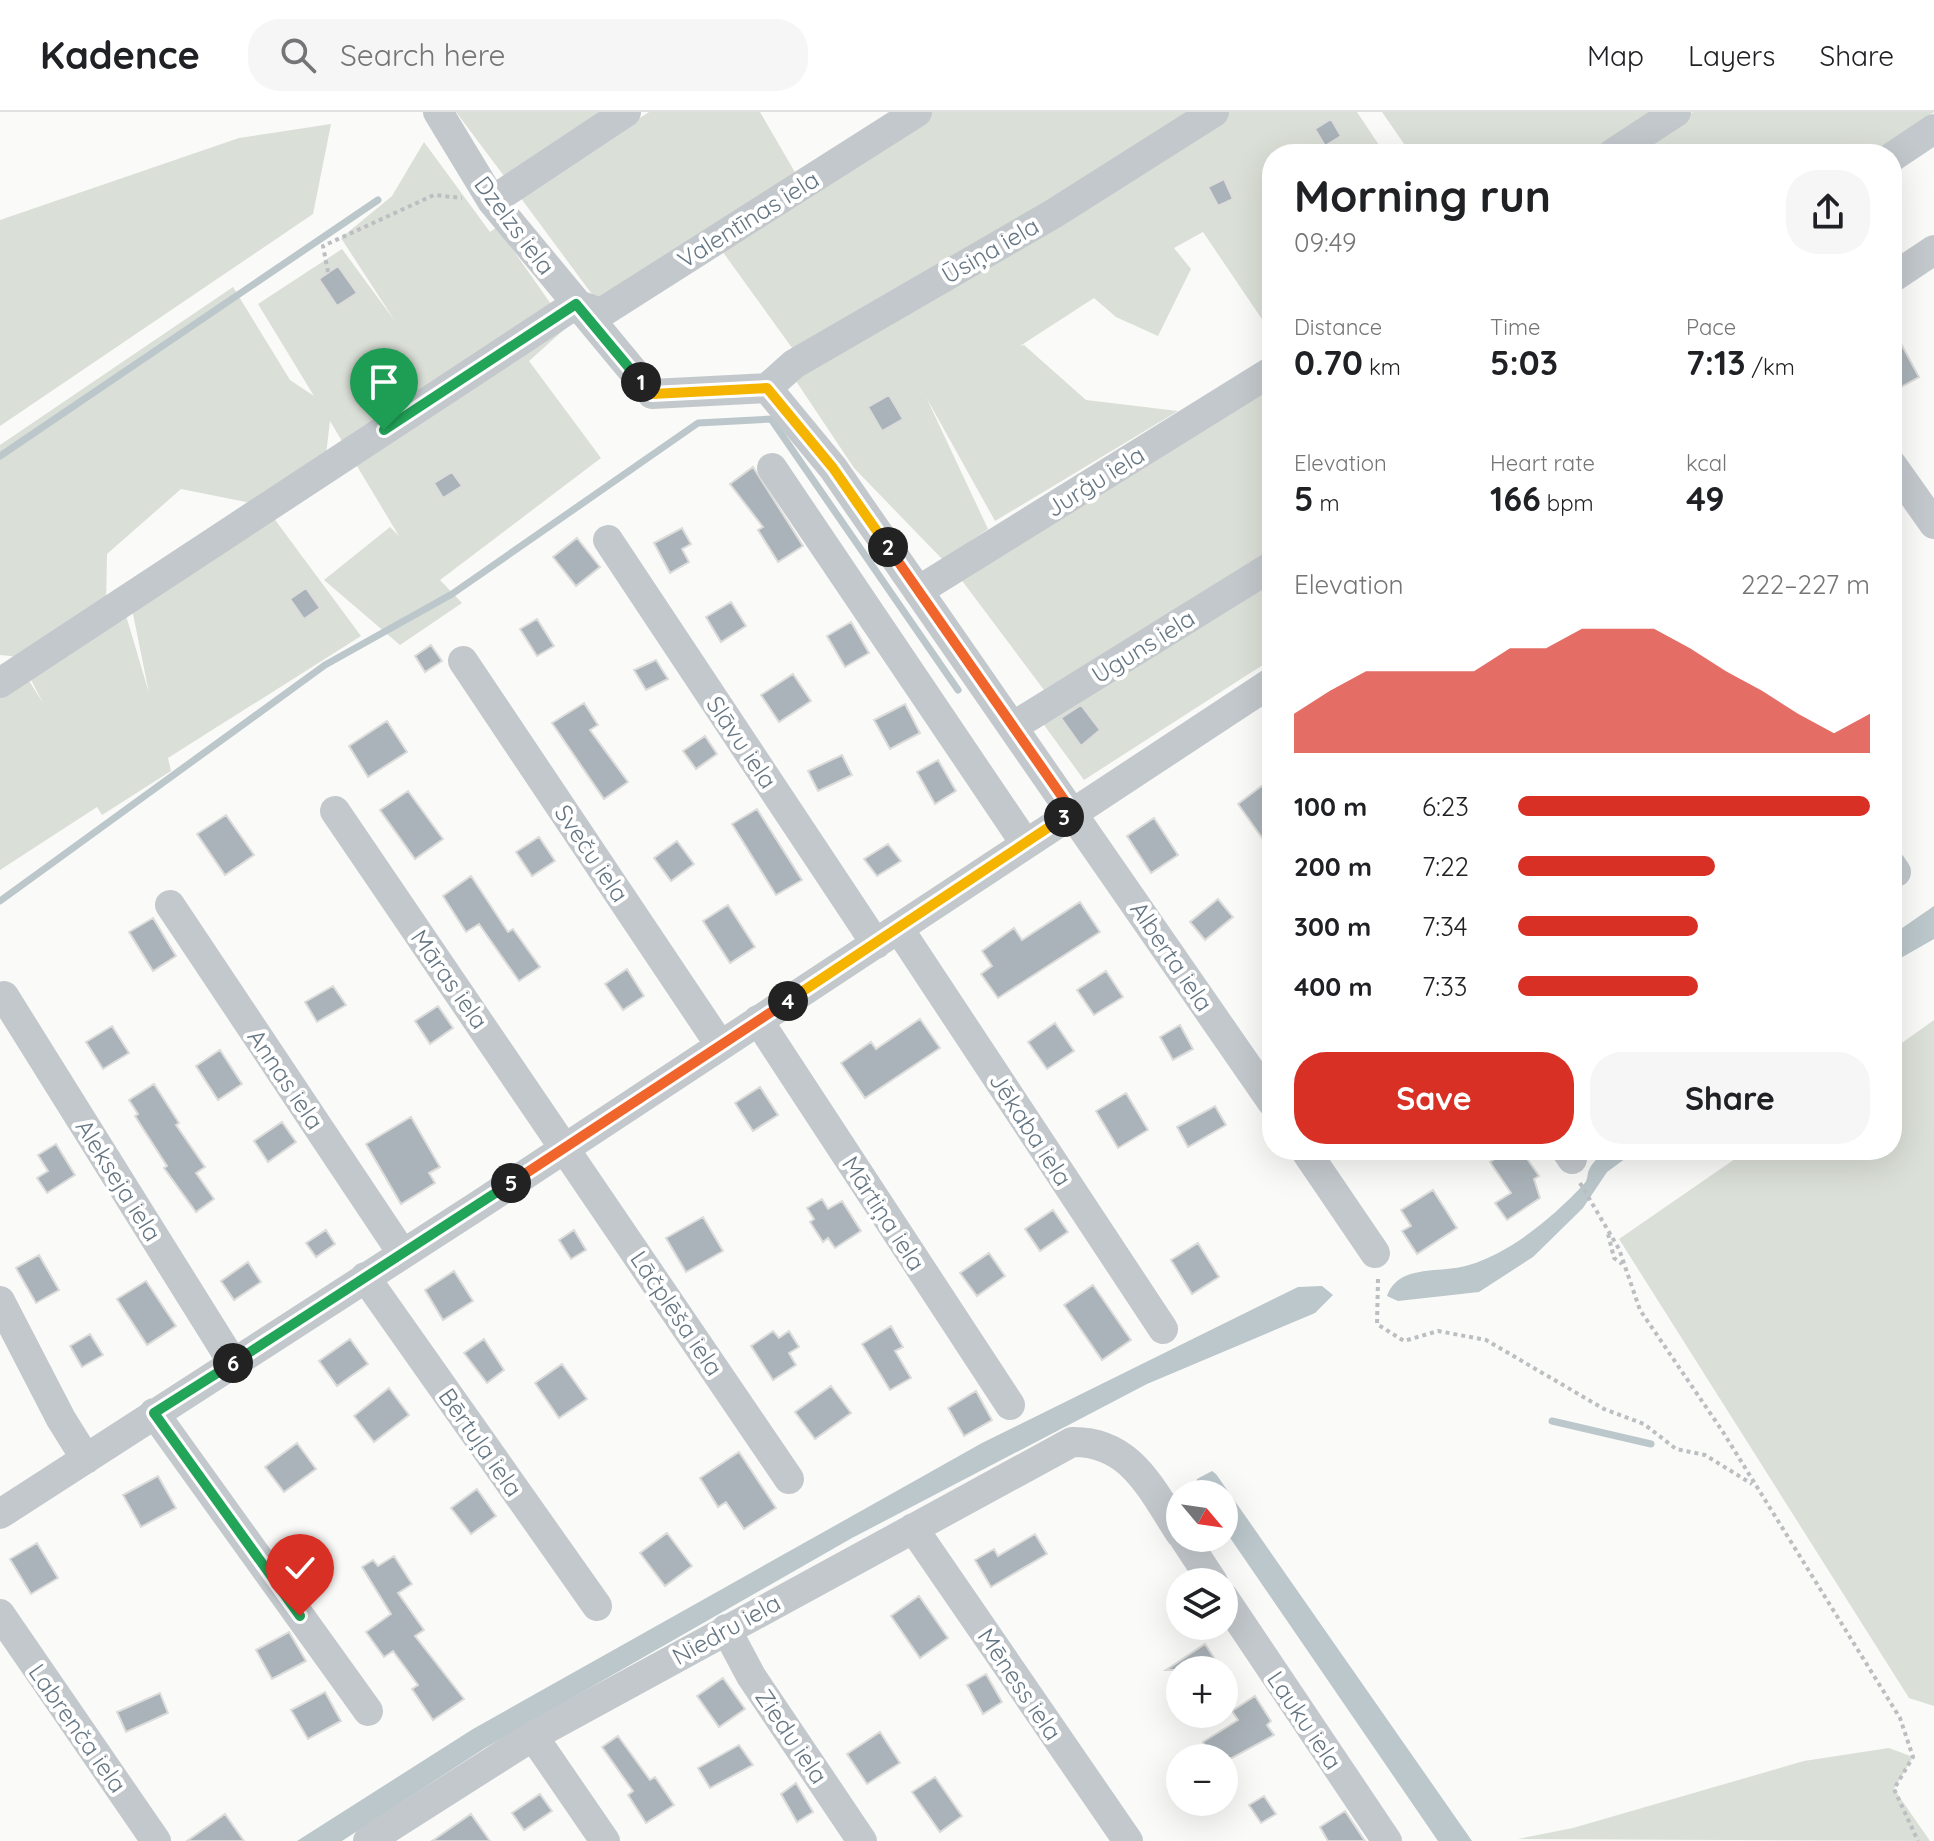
<!DOCTYPE html>
<meta charset="utf-8">
<style>
body{margin:0;font-family:Quicksand,sans-serif;background:#f6f6f6;color:#202124;height:100vh;display:flex;flex-direction:column;font-size:30px;white-space:nowrap}
*{box-sizing:border-box;margin:0}
p{font-size:26px;color:#757577}
.icon{flex:none;width:44px;height:44px;fill:none;stroke:currentColor;stroke-width:2;stroke-linecap:round;stroke-linejoin:round}
.map{position:relative;flex:1;overflow:hidden}
.side{position:absolute;left:1262px;top:32px;width:640px;height:1016px;display:flex;flex-direction:column;background:#fff;border-radius:32px;box-shadow:0 8px 32px #0002}
.side>*{flex:none}
.needle{width:52px;rotate:119deg}
.fabs{position:absolute;left:1166px;top:1368px;display:grid;gap:16px}
.fabs a{display:grid;place-items:center;width:72px;height:72px;border-radius:50%;background:#fff;box-shadow:0 8px 32px #0002;font-size:40px}
.pin{position:absolute;display:grid;place-items:center;width:68px;height:68px;color:#fff;margin:-82px -34px;border-radius:50% 50% 50% 0;rotate:-45deg;box-shadow:0 0 8px #0007}
.pin .icon{rotate:45deg}
.km{position:absolute;width:40px;height:40px;margin:-20px;border-radius:50%;background:#222;color:#fff;font-size:22px;line-height:40px;text-align:center}
.round{display:grid;place-items:center;flex:none;width:84px;height:84px;border-radius:32px;background:#f6f6f6}
.headline{display:flex;align-items:center;justify-content:space-between;height:136px;padding:0 32px}
h1{font-size:44px;font-weight:800;line-height:60px}
.metrics{display:grid;grid-template-columns:repeat(3,1fr);gap:12px;height:136px;padding:8px 32px}
.metrics div{display:grid;align-content:center}
.metrics b{font-size:34px;font-weight:800}
.metrics small{font-size:22px;font-weight:400}
.metrics p{font-size:22px}
.chart{height:224px;padding:16px 32px}
.chart p{display:flex;justify-content:space-between}
.chart svg{width:100%;height:144px;margin-top:8px;fill:#d93025;opacity:.7}
.action{display:flex;gap:16px;margin-top:auto;padding:16px 32px}
.action a{flex:1;height:92px;border-radius:32px;background:#d93025;color:#fff;font-size:32px;font-weight:800;line-height:92px;text-align:center}
.action a+a{background:#f6f6f6;color:#202124}
ul{padding:0 32px;list-style:none;font-size:26px}
li{display:grid;grid-template-columns:128px 96px 1fr;align-items:center;height:60px}
li i{height:20px;border-radius:10px;background:#d93025}
header{display:flex;align-items:center;gap:48px;box-sizing:border-box;height:112px;padding:0 40px;background:#fff;border-bottom:2px solid #e0e0e0}
header strong{font-size:38px}
nav{display:flex;gap:44px;margin-inline-start:auto;font-size:28px}
.search{width:560px;height:72px;background:#f6f6f6;display:flex;align-items:center;gap:20px;box-sizing:border-box;padding:0 28px;border-radius:32px;color:#757577;font-size:30px}
.map>svg:first-child{display:block}
.green{fill:#dadfd7}
.water{fill:#bbc7cb}
.lines{fill:none;stroke-linecap:round;stroke-linejoin:round}
.stream{stroke:#bbc7cb;stroke-width:7}
.building{fill:#aab3b9;stroke:#dcdcda;stroke-width:2}
.path{stroke:#bbbfc2;stroke-width:4;stroke-dasharray:4 4;stroke-linecap:butt}
.minor{stroke:#c3c8cc;stroke-width:30}
.split-1-casing{stroke:#fff;stroke-width:16}
.split-2-casing{stroke:#fff;stroke-width:16}
.split-3-casing{stroke:#fff;stroke-width:16}
.split-4-casing{stroke:#fff;stroke-width:16}
.split-5-casing{stroke:#fff;stroke-width:16}
.split-6-casing{stroke:#fff;stroke-width:16}
.split-7-casing{stroke:#fff;stroke-width:16}
.split-1{stroke:#22a559;stroke-width:10}
.split-2{stroke:#f5b400;stroke-width:10}
.split-3{stroke:#f0652b;stroke-width:10}
.split-4{stroke:#f5b400;stroke-width:10}
.split-5{stroke:#f0652b;stroke-width:10}
.split-6{stroke:#22a559;stroke-width:10}
.split-7{stroke:#22a559;stroke-width:10}
.labels{text-anchor:middle;dominant-baseline:central;stroke-width:8;stroke-linejoin:round;paint-order:stroke}
.street-label{font-size:24px;fill:#657683;stroke:#fff}
</style>
<header>
<strong>Kadence</strong>
<div class="search"><svg class="icon" aria-label="search" viewBox="0 0 24 24"><circle cx="10" cy="10" r="6"/><path d="M15 15l6 6"/></svg>Search here</div>
<nav><a>Map</a><a>Layers</a><a>Share</a></nav>
</header>
<div class="map">
<svg width="1934" height="1729" viewBox="0 0 1934 1729">
<rect width="100%" height="100%" fill="#fafaf8"/>
<path class="green" d="M456,0h154l-103,68z
M649,0h111l36,62 -199,127 -77,-104z
M932,0h267l-404,240 -75,-104z
M1226,0h131l28,42h-113v180l-69,-102 -29,16 17,21 -33,67 -42,-19 -22,-19 -74,48 4,-1 62,55 92,11 -183,110 -69,-124 62,132 -45,31 -89,-92 -62,-93z
M1382,0h269l-63,42h-177z
M1693,0h241l-55,42h-250z
M331,12l-18,90 -313,212v-206l239,-82z
M424,30l66,90 7,-5 70,100 -38,34 72,97 -161,122 22,23 -62,42 -76,-65 66,-53 9,9 -69,-115 -6,50 -68,33 -75,-15 -74,65 -1,51 -86,52 -20,-2v-210l233,-158 57,93 24,16 -56,-92 84,-55 53,72 -54,-83 51,-42z
M1272,269v168l-228,141 -87,-116z
M273,405l88,119 -193,122 3,13 -69,44 -5,-8 -97,63v-177l26,-17 17,27 -14,-27 96,-64 24,81 -17,-84z
M1272,461v86l-188,121 -45,-62z
M1934,908v686l-25,-8 -290,-459 129,-89h144v-100z
M1889,1636l24,9 -19,32 36,52 -412,-2 55,-11 231,-67z"/>
<path class="water" d="M1934,794v33l-42,24v-28z
M1607,1038h30l-30,22 -24,36 -50,49 -54,35 -81,9 -11,-5c12,-33 54,-22 82,-31 43,-13 84,-48 115,-81 5,-5 2,-10 6,-16 3,-7 12,-13 17,-18z
M1322,1174l11,9 -18,18 -168,71 -295,154 -367,210 -143,93h-45l176,-112 509,-286 316,-156z
M1212,1359l4,3 256,367h-34l-214,-312v-35h-24l-4,-6 1,-9z"/>
<g class="lines">
<path class="stream" d="M0,344l378,-256
M0,789l325,-236 127,-71 246,-171 73,-4 187,271
M1552,1309l99,23"/>
</g>
<path class="building" d="M1331,7l10,17 -16,10 -10,-17z
M1224,67l9,20 -15,7 -10,-19z
M338,154l19,27 -20,13 -18,-27z
M1892,215l27,50 -27,15z
M889,283l14,24 -21,12 -14,-24z
M753,355l50,79 -25,16 -20,-32 5,-3 -33,-43z
M452,360l10,14 -19,12 -9,-15z
M682,416l9,16 -9,5 7,13 -19,11 -16,-30z
M577,426l23,29 -24,19 -23,-29z
M306,476l14,20 -16,11 -14,-20z
M731,490l15,24 -25,16 -15,-25z
M537,507l17,27 -17,10 -17,-27z
M851,510l18,31 -24,14 -18,-31z
M431,533l11,16 -17,11 -10,-16z
M656,548l12,19 -22,11 -12,-20z
M793,562l18,27 -32,21 -18,-27z
M584,591l14,22 -8,5 38,52 -24,17 -52,-76z
M905,592l15,29 -30,16 -16,-29z
M1081,593l19,25 -19,16 -20,-28z
M387,609l20,31 -39,25 -19,-31z
M705,624l12,18 -21,15 -13,-18z
M842,643l10,20 -34,16 -10,-20z
M938,648l18,31 -21,13 -18,-32z
M1272,666v74l-34,-48z
M408,679l35,48 -28,20 -35,-49z
M757,697l45,71 -26,15 -44,-71z
M226,703l28,40 -29,20 -28,-41z
M1154,706l24,37 -27,18 -24,-37z
M539,725l16,24 -23,15 -16,-24z
M677,729l17,23 -23,17 -17,-23z
M888,732l13,17 -24,15 -13,-17z
M471,764l37,56 5,-3 27,38 -21,14 -40,-57 -13,8 -23,-36z
M1218,787l15,18 -28,23 -15,-18z
M1080,790l20,30 -102,66 -17,-24 11,-8 -10,-15 32,-23 8,12z
M728,793l27,42 -25,16 -27,-42z
M153,806l23,38 -23,15 -24,-39z
M627,857l17,27 -21,14 -18,-26z
M1106,859l17,26 -29,18 -17,-25z
M333,874l13,19 -29,17 -12,-20z
M438,894l15,22 -23,16 -15,-23z
M920,907l20,29 -75,50 -24,-35 30,-21 5,7z
M1055,911l19,28 -27,18 -19,-27z
M1180,913l13,24 -20,11 -13,-23z
M112,914l17,27 -26,16 -17,-27z
M220,938l22,34 -24,16 -22,-34z
M154,972l25,39 -3,2 29,42 -9,6 18,26 -18,13 -32,-44 3,-2 -32,-50 3,-2 -9,-14z
M760,975l18,28 -25,16 -18,-28z
M1126,981l22,37 -30,18 -22,-37z
M1215,994l11,19 -38,22 -11,-20z
M411,1005l29,50 -11,6 6,10 -34,21 -35,-60z
M282,1010l14,20 -28,20 -14,-21z
M56,1032l19,31 -28,18 -10,-15 11,-7 -10,-16z
M1508,1038h13l18,26 -5,3 6,19 -33,22 -12,-17 16,-10 -21,-31z
M1433,1078l24,38 -40,26 -15,-23 9,-5 -10,-16z
M822,1087l6,10 14,-8 19,30 -26,17 -7,-10 -5,4 -13,-20 4,-3 -7,-11z
M1053,1098l15,22 -28,19 -15,-22z
M703,1105l20,34 -37,21 -20,-34z
M326,1118l9,14 -19,13 -10,-14z
M574,1118l12,20 -15,9 -12,-19z
M1198,1131l21,34 -27,17 -21,-34z
M989,1141l16,23 -28,20 -17,-23z
M39,1143l20,35 -23,13 -20,-35z
M248,1150l13,20 -27,18 -13,-19z
M454,1159l19,30 -30,19 -18,-30z
M146,1169l30,45 -29,19 -30,-46z
M1093,1173l38,55 -29,20 -38,-55z
M891,1214l12,21 -8,4 16,27 -21,12 -28,-46z
M773,1219l6,7 10,-7 10,16 -10,6 7,12 -23,15 -22,-34z
M90,1222l13,21 -21,12 -12,-21z
M350,1227l18,25 -31,22 -18,-25z
M484,1227l20,31 -17,13 -23,-30z
M562,1252l25,35 -28,19 -24,-35z
M831,1274l20,27 -36,26 -20,-27z
M389,1276l20,27 -35,27 -20,-26z
M976,1279l16,29 -28,16 -16,-28z
M297,1331l19,26 -32,23 -19,-25z
M739,1340l37,56 -32,21 -18,-27 -8,5 -18,-29z
M158,1364l18,32 -35,19 -18,-32z
M477,1377l19,27 -25,18 -20,-26z
M667,1421l25,33 -27,20 -25,-33z
M1035,1422l12,20 -56,33 -16,-27 19,-11 4,7z
M37,1431l21,35 -27,16 -21,-35z
M394,1444l18,28 -14,9 26,37 -9,6 49,63 -31,21 -21,-31 6,-4 -25,-34 -9,6 -18,-25 25,-18 -29,-47 11,-7 5,6z
M919,1484l29,42 -28,20 -29,-42z
M289,1520l17,29 -34,18 -16,-29z
M1205,1532l17,26h-56z
M986,1562l16,28 -19,12 -16,-29z
M723,1566l22,31 -26,18 -22,-31z
M325,1580l16,29 -33,18 -17,-29z
M160,1581l8,20 -42,19 -9,-20z
M1255,1584l16,25 -4,4 7,10 -42,23h-20l-9,-16 35,-22 -6,-9z
M880,1620l20,31 -33,21 -20,-30z
M618,1624l32,44 5,-3 19,28 -28,18 -18,-28 5,-4 -31,-44z
M739,1633l14,20 -43,23 -12,-20z
M935,1665l27,39 -22,16 -28,-40z
M796,1671l17,29 -16,10 -16,-28z
M540,1682l12,17 -28,19 -12,-17z
M1264,1684l12,18 -15,9 -12,-18z
M1345,1699l20,30h-37l-8,-14z
M225,1702l19,27h-57z
M471,1702l19,27h-58z"/>
<g class="lines">
<path class="path" d="M328,160l-5,-26 111,-51 28,3
M1580,1071l39,66 21,61 83,122 177,286 13,39 -19,32 24,52
M1608,1122l6,24 8,6
M1378,1167l-1,45 27,17 34,-10 48,9 118,69 40,15 32,25 29,6 47,29"/>
<path class="minor" d="M438,0l54,89 160,193 115,-6
M1612,42l64,-42
M1892,45l42,-28
M492,89l134,-89
M1892,166l42,-28
M767,276l66,80 439,634
M767,276l27,-24 259,-150 161,-102
M1892,353l42,59
M772,356l253,375
M608,428l268,404
M918,479l354,-220
M463,549l257,384
M0,571l576,-379 25,9 316,-201
M1014,614l258,-160
M335,699l454,668
M1892,754l4,6
M170,793l232,348
M899,817l264,400
M4,884l229,367
M758,908l252,385
M1305,1038l70,103
M1566,1038l6,9
M365,1165l232,329
M0,1189l61,118 25,40
M154,1301l214,298
M0,1402l482,-311 790,-521
M913,1416l215,313
M1184,1426l29,44
M1224,1486l163,243
M0,1502l156,227
M726,1517l25,47 111,165
M533,1624l72,105
M368,1729l165,-105 539,-294c59,-1 79,47 108,91"/>
</g>
<g class="lines">
<g class="split-1-casing">
<path id="split-1" d="M384,318l192,-126 65,78"/>
</g>
<g class="split-2-casing">
<path id="split-2" d="M641,270l11,12 115,-6 66,80 55,79"/>
</g>
<g class="split-3-casing">
<path id="split-3" d="M888,435l184,264 -8,6"/>
</g>
<g class="split-4-casing">
<path id="split-4" d="M788,889l276,-184"/>
</g>
<g class="split-5-casing">
<path id="split-5" d="M511,1071l277,-182"/>
</g>
<g class="split-6-casing">
<path id="split-6" d="M233,1251l278,-180"/>
</g>
<g class="split-7-casing">
<path id="split-7" d="M233,1251l-79,50 146,203"/>
</g>
<use href="#split-1" class="split-1"/>
<use href="#split-2" class="split-2"/>
<use href="#split-3" class="split-3"/>
<use href="#split-4" class="split-4"/>
<use href="#split-5" class="split-5"/>
<use href="#split-6" class="split-6"/>
<use href="#split-7" class="split-7"/>
</g>
<g class="labels">
<g class="street-label">
<text transform="translate(748 107) rotate(-32)">Valentīnas iela</text>
<text transform="translate(515 113) rotate(53)">Dzelzs iela</text>
<text transform="translate(990 138) rotate(-30)">Ūsiņa iela</text>
<text transform="translate(1095 369) rotate(-32)">Jurģu iela</text>
<text transform="translate(1143 534) rotate(-32)">Uguns iela</text>
<text transform="translate(742 630) rotate(56)">Slāvu iela</text>
<text transform="translate(592 741) rotate(56)">Sveču iela</text>
<text transform="translate(1172 844) rotate(56)">Alberta iela</text>
<text transform="translate(450 867) rotate(55)">Māras iela</text>
<text transform="translate(286 967) rotate(56)">Annas iela</text>
<text transform="translate(1031 1017) rotate(57)">Jēkaba iela</text>
<text transform="translate(119 1068) rotate(58)">Alekseja iela</text>
<text transform="translate(884 1101) rotate(57)">Mārtiņa iela</text>
<text transform="translate(677 1201) rotate(56)">Lāčplēša iela</text>
<text transform="translate(481 1330) rotate(55)">Bērtuļa iela</text>
<text transform="translate(726 1517) rotate(-29)">Niedru iela</text>
<text transform="translate(1020 1572) rotate(56)">Mēness iela</text>
<text transform="translate(1305 1608) rotate(56)">Lauku iela</text>
<text transform="translate(78 1616) rotate(55)">Labrenča iela</text>
<text transform="translate(792 1624) rotate(56)">Ziedu iela</text>
</g>
</g>
</svg>
<div class="fabs">
<a><svg class="needle" viewBox="-14 -14 28 28"><path d="M0-13l5 13h-10z" fill="#e53935"/><path d="M0 13l5-13h-10z" fill="#757577"/></svg></a>
<a><svg class="icon" aria-label="layers" viewBox="0 0 24 24"><path d="M12 4l9 5-9 5-9-5zM3 14l9 5 9-5"/></svg></a>
<a>+</a>
<a>−</a>
</div>
<div class="pin" style="left:384px;top:318px;background:#1e9e55"><svg class="icon" aria-label="arrive" viewBox="0 0 24 24"><path d="M6 21V4h12l-3 4 3 4H6"/></svg></div>
<div class="pin" style="left:300px;top:1504px;background:#d93025"><svg class="icon" aria-label="check" viewBox="0 0 24 24"><path d="M5 12l5 5 9-10"/></svg></div>
<b class="km" style="left:641px;top:270px">1</b>
<b class="km" style="left:888px;top:435px">2</b>
<b class="km" style="left:1064px;top:705px">3</b>
<b class="km" style="left:788px;top:889px">4</b>
<b class="km" style="left:511px;top:1071px">5</b>
<b class="km" style="left:233px;top:1251px">6</b>
<section class="side">
<div class="headline"><div><h1>Morning run</h1><p>09:49</p></div><a class="round"><svg class="icon" aria-label="share" viewBox="0 0 24 24"><path d="M12 15V3M7 8l5-5 5 5M5 13v7h14v-7"/></svg></a></div>
<div class="metrics">
<div><p>Distance</p><b>0.70<small> km</small></b></div>
<div><p>Time</p><b>5:03</b></div>
<div><p>Pace</p><b>7:13<small> /km</small></b></div>
</div>
<div class="metrics">
<div><p>Elevation</p><b>5<small> m</small></b></div>
<div><p>Heart rate</p><b>166<small> bpm</small></b></div>
<div><p>kcal</p><b>49</b></div>
</div>
<div class="chart"><p><span>Elevation</span>222–227 m</p>
<svg viewBox="0 0 160 44" preserveAspectRatio="none"><path d="M0 44V32L10 25L20 19L30 19L40 19L50 19L60 12L70 12L80 6L90 6L100 6L110 12L120 19L130 25L140 32L150 38L160 32V44z"/></svg>
</div>
<ul>
<li><b>100 m</b>6:23<i style="width:100%"></i></li>
<li><b>200 m</b>7:22<i style="width:56%"></i></li>
<li><b>300 m</b>7:34<i style="width:51%"></i></li>
<li><b>400 m</b>7:33<i style="width:51%"></i></li>
</ul>
<div class="action"><a>Save</a><a>Share</a></div>
</section>
</div>
